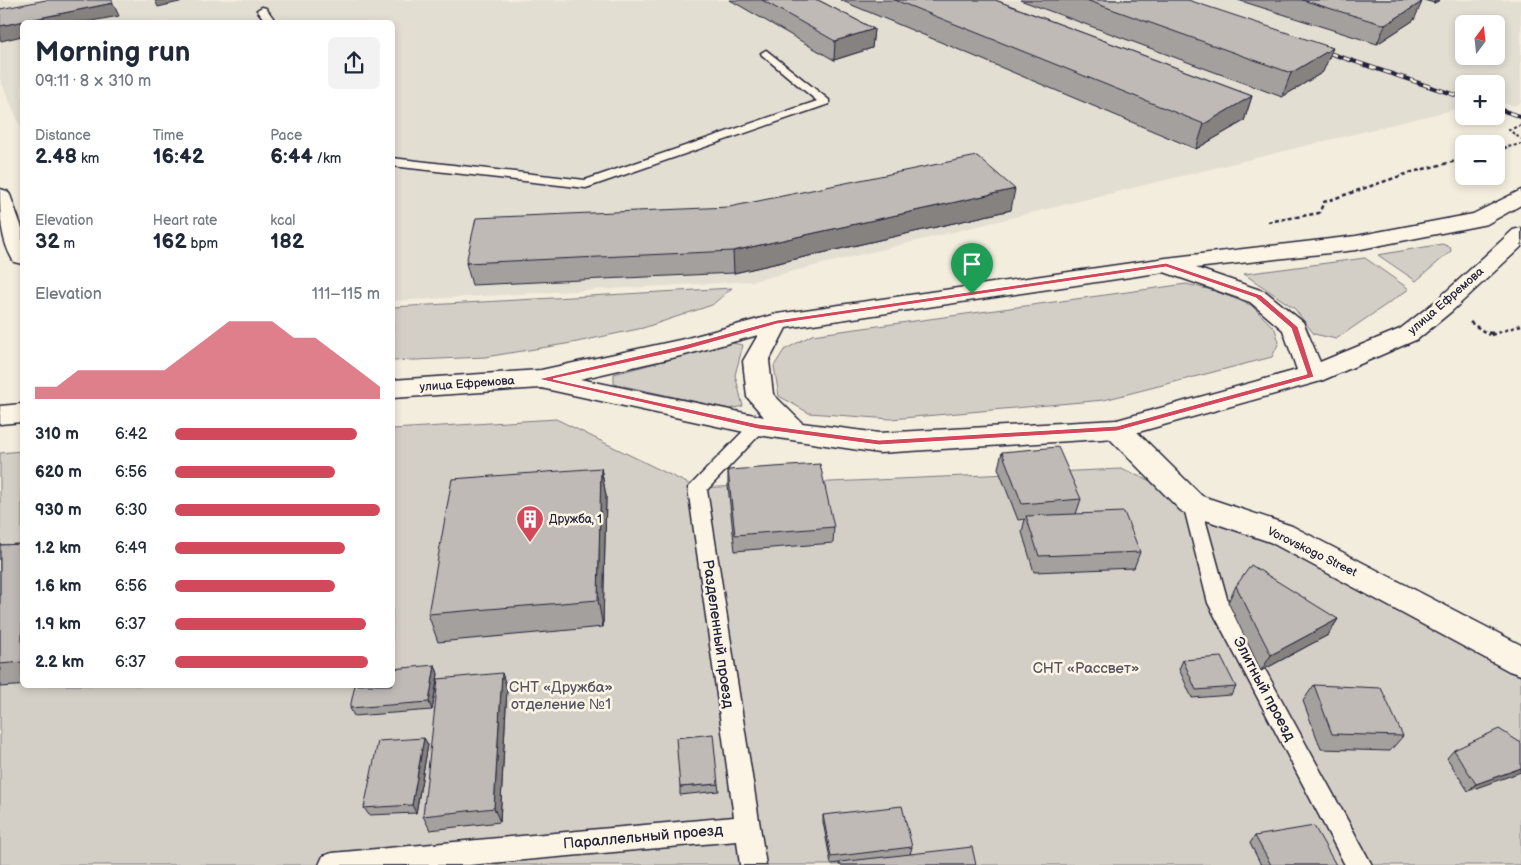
<!DOCTYPE html>
<meta charset="utf-8">
<style>
body{margin:0;font-family:"Balsamiq Sans",sans-serif;background:#f2f2f3;color:#1f2937;height:100vh;display:flex;flex-direction:column;font-size:19px;white-space:nowrap}
*{box-sizing:border-box;margin:0}
p{font-size:16px;color:#747a83}
.icon{flex:none;width:28px;height:28px;fill:none;stroke:currentColor;stroke-width:2;stroke-linecap:round;stroke-linejoin:round}
.map{position:relative;flex:1;overflow:hidden}
.panel{position:absolute;left:20px;top:20px;width:375px;height:668px;display:flex;flex-direction:column;background:#fff;border-radius:8px;box-shadow:0 2px 8px #0003}
.panel>*{flex:none}
.needle{width:32px;rotate:15deg}
.controls{position:absolute;left:1455px;top:15px;display:grid;gap:10px}
.controls a{display:grid;place-items:center;width:50px;height:50px;border-radius:8px;background:#fff;box-shadow:0 2px 8px #0003;font-size:25px}
.pin{position:absolute;display:grid;place-items:center;width:42px;height:42px;color:#fff;margin:-51px -21px;border-radius:50% 50% 50% 0;rotate:-45deg;box-shadow:0 0 5px #0007}
.pin .icon{rotate:45deg}
.round{display:grid;place-items:center;flex:none;width:52px;height:52px;border-radius:8px;background:#f2f2f3}
.summary{display:flex;align-items:center;justify-content:space-between;height:85px;padding:0 15px}
h1{font-size:28px;font-weight:800;line-height:38px}
.figures{display:grid;grid-template-columns:repeat(3,1fr);gap:8px;height:85px;padding:5px 15px}
.figures div{display:grid;align-content:center}
.figures b{font-size:21px;font-weight:800}
.figures small{font-size:14px;font-weight:400}
.figures p{font-size:14px}
.chart{height:140px;padding:10px 15px}
.chart p{display:flex;justify-content:space-between}
.chart svg{width:100%;height:90px;margin-top:5px;fill:#d1495b;opacity:.7}
ul{padding:0 15px;list-style:none;font-size:16px}
li{display:grid;grid-template-columns:80px 60px 1fr;align-items:center;height:38px}
li i{height:12px;border-radius:6px;background:#d1495b}
.map>svg:first-child{display:block}
.built{fill:#e3ded2;fill-rule:evenodd}
.green{fill:#d4cfc6;stroke:#7b7880}
.lines{fill:none;stroke-linecap:round;stroke-linejoin:round}
.service-casing{stroke:#22223b;stroke-width:3}
.minor-casing{stroke:#22223b;stroke-width:3}
.tertiary-casing{stroke:#22223b;stroke-width:3}
.primary-casing{stroke:#22223b;stroke-width:3}
.path-far2{stroke:#22223b;stroke-width:2;stroke-dasharray:3 2.5;stroke-linecap:butt}
.path-far1{stroke:#22223b;stroke-width:2.5;stroke-dasharray:4 3;stroke-linecap:butt}
.path{stroke:#22223b;stroke-width:3;stroke-dasharray:5 4;stroke-linecap:butt}
.service{fill:#fcf5e5;fill-rule:evenodd}
.minor{fill:#fcf5e5;fill-rule:evenodd}
.tertiary{fill:#fcf5e5;fill-rule:evenodd}
.primary{fill:#fcf5e5;fill-rule:evenodd}
.rail-casing{stroke:#22223b;stroke-width:4}
.rail{stroke:#fcf5e5;stroke-width:2.5;stroke-dasharray:7;stroke-linecap:butt}
.wall{fill:#a4a09d;stroke:#22223b}
.shaded-wall{fill:#86827f;stroke:#22223b}
.building{fill:#bfbab6;stroke:#22223b}
.route{fill:#d1495b;stroke:#fff;fill-rule:evenodd}
.labels{text-anchor:middle;dominant-baseline:central;stroke-width:5;stroke-linejoin:round;paint-order:stroke}
.street-label{font-size:12px;fill:#22223b;stroke:#fcf5e5}
.poi-label{font-size:12px;fill:#22223b;stroke:#fcf5e5;text-anchor:start}
.near-street-label{font-size:15px;fill:#22223b;stroke:#fcf5e5}
.near-park-label{font-size:15px;fill:#575665;stroke:#fcf5e5}
</style>
<div class="map">
<svg width="1521" height="865" viewBox="0 0 1521 865">
<rect width="100%" height="100%" fill="#f3edde"/>
<filter id="ink" filterUnits="userSpaceOnUse"><feTurbulence type="fractalNoise" baseFrequency=".02" numOctaves="2"/><feDisplacementMap in="SourceGraphic" scale="10" xChannelSelector="R" yChannelSelector="G"/><feConvolveMatrix kernelMatrix="1 2 1 2 8 2 1 2 1" color-interpolation-filters="sRGB"/></filter>
<g filter="url(#ink)">
<path class="built" d="M0,0h1521v102l-7,4 -18,-5v-17h-32v23l-711,174 -360,20 -1,-279h-370v108l-22,-51zM1464,24h32v32h-32z"/>
<path class="green" d="M1442,244l8,3 1,4 -35,30 -38,-26z
M1365,258l44,31 -73,50 -22,-5 -20,-26 -50,-34z
M1186,284l26,6 39,15 24,24 4,13 -7,15 -168,43 -213,19 -82,-6 -30,-17 -5,-30 10,-16 28,-15z
M732,288l-20,17 -69,23 -71,15 -87,14 -92,4v-54z
M732,343l11,2 -8,30 8,31 -13,3 -116,-25v-10z
M556,419l141,69 424,-19 160,65 240,127v204h-1521v-412l22,-2v234h370l1,-256z"/>
<g class="lines">
<g class="service-casing">
<path id="service" d="M262,7l4,1 10,14h-10l-9,-12z
M766,50l63,50v4l-243,84 -194,-22v-8l193,22 232,-79 -55,-46 -1,-2z
M758,420l6,2 3,4 -3,4 -57,60 59,375h-26l-3,-24 -268,24h-150l4,-9 9,-3 402,-36 -46,-329 64,-66z
M1192,497l7,2 2,5 27,98 144,263h-27l-137,-262 -25,-99 2,-5z"/>
</g>
<g class="minor-casing">
<path id="minor" d="M0,189l7,2 3,4 12,33v36l-8,-2c-14,-22 -14,-48 -14,-73z"/>
</g>
<g class="tertiary-casing">
<path id="tertiary" d="M1117,420l10,2 75,74 90,30 229,119v30l-12,-4 -239,-129 -88,-30 -75,-76 -4,-7 4,-7z"/>
</g>
<g class="primary-casing">
<path id="primary" d="M1521,190v15l-34,19 -131,26 -160,18 70,24 37,30 17,40 80,-33 36,-28 77,-71 8,-2v19l-69,64 -34,28 -97,42 -204,57 -238,15 -121,-18 -217,-47 -149,10v-18l149,-10 143,-31 93,-25 389,-56 190,-22 117,-22zM1164,272l86,30 33,28 14,40 -180,50 -238,13 -77,-10 -29,-29 -4,-33 17,-33zM758,335l-15,26 4,36 17,20 -184,-38 105,-24z
M22,404v18l-22,2v-18z"/>
</g>
<path class="path-far2" d="M1521,125l-12,5 12,9
M1503,148l18,-4"/>
<path class="path-far1" d="M1496,150l12,-3
M1268,222l51,-9 5,-11 88,-30 52,-13
M1470,322l19,13
M1491,335l30,-10"/>
<path class="path" d="M1488,333h7"/>
<use href="#service" class="service"/>
<use href="#minor" class="minor"/>
<use href="#tertiary" class="tertiary"/>
<use href="#primary" class="primary"/>
<g class="rail-casing">
<path id="rail" d="M1317,49l147,49
M1496,108l25,9"/>
</g>
<use href="#rail" class="rail"/>
</g>
<path class="wall" d="M730,0h88l56,29 -2,19 -38,12z
M840,0h155l257,96 -8,25 -48,28z
M1020,0h168l135,72 -41,25z
M1238,0h177l-1,20 -37,24z
M1424,0h16l-6,3z
M1011,210l-277,63 -262,12 -6,-22z
M1002,452l79,47 -5,15 64,38 -6,16 -100,4 -12,-40 3,-13 -7,1 -20,-52z
M601,468l5,28 -3,131 -165,15 -10,-28z
M728,470l106,57 -1,16 -98,8 -7,-65z
M22,544v141h7l-29,2v-142z
M1236,586l102,33 -10,16 -67,36 -33,-69z
M1183,660l53,27 -5,8 -39,3 -13,-29z
M435,665l3,9 -6,36 -78,6 -4,-8z
M1314,685l89,51 -13,15 -69,-2 -18,-48z
M507,688l-7,134 -70,8 -7,-14z
M424,738l4,7 -12,68 -47,2 -5,-7z
M1521,743l-53,48 -21,-33 7,-8z
M718,784l1,7 -39,4v-8z
M823,815l89,32 -2,7 66,11h-137v-2l-8,1 -8,-42z
M1255,836l81,29h-75l-11,-22z"/>
<path class="shaded-wall" d="M155,0h33l-30,7z
M1435,0h5l-6,3z
M1422,2l-8,18 -37,24 8,-19z
M113,3l6,13 -33,6h-64v14l-21,5 -1,-2v-13z
M874,29l-2,19 -38,12 1,-19z
M1333,48l-10,24 -41,25 9,-24z
M1252,96l-8,25 -48,28 8,-25z
M1015,189l-4,21 -277,63 -1,-22z
M601,468l5,28 -3,131 -5,-27z
M1338,619l-10,16 -67,36 10,-16z
M435,665l3,9 -6,36 -3,-8z
M502,673l5,15 -7,134 -6,-14z
M424,738l4,7 -12,68 -4,-8z
M1521,768v4l-53,19 8,-7z"/>
<path class="building" d="M46,0h66l1,3 -113,23v-17z
M762,0h56l56,29 -39,12z
M895,0h100l257,96 -48,28z
M1086,0h102l145,48 -42,25z
M1302,0h113l7,2 -37,23z
M977,156l38,33 -282,62 -267,12 10,-45 253,-11z
M1058,447l23,52 -59,5 -20,-52z
M820,464l14,63 -99,8 -7,-65z
M601,468l-3,132 -170,14 24,-135z
M1124,512l16,40 -101,4 -13,-40z
M22,544v118l-22,2v-119z
M1251,565l87,54 -67,36 -35,-69z
M1221,657l15,30 -40,3 -13,-30z
M435,665l-6,37 -79,6 5,-23h37v-16z
M502,673l-8,135 -71,8 15,-137z
M1314,685l67,3 22,48 -71,-2z
M1499,729l22,14v25l-45,16 -22,-34z
M713,734l5,50 -38,3 -4,-49z
M424,738l-12,67 -48,3 14,-67z
M902,806l10,41 -81,10 -8,-42z
M1314,826l22,39h-65l-16,-29z
M972,847l4,18h-136v-3z"/>
</g>
<path class="route" d="M1166,263l95,32 37,32 16,50 -197,54 -238,14 -121,-16 -220,-50 146,-34 93,-25zM1166,267l90,31 35,30 16,46 -190,52 -238,14 -121,-16 -205,-45 132,-29 92,-26z"/>
<defs>
<g id="building-pin" transform="scale(1.4375)"><path d="M0 17L-7.5 6A9.5 9.5 0 1 1 7.5 6Z" fill="#d1495b" stroke="#fcf5e5"/><path d="M-4-6H4V6H1V3H-1V6H-4ZM-2.5-4.3h1.7v1.8h-1.7ZM.8-4.3h1.7v1.8H.8ZM-2.5-1h1.7V.8h-1.7ZM.8-1h1.7V.8H.8Z" fill="#fff"/></g>
</defs>
<g fill-rule="evenodd">
<use href="#building-pin" x="530" y="519"/>
</g>
<g class="labels">
<g class="street-label">
<text transform="translate(1446 301) rotate(-41)">улица Ефремова</text>
<text transform="translate(467 384) rotate(-4)">улица Ефремова</text>
<text transform="translate(1312 552) rotate(26)">Vorovskogo Street</text>
</g>
<g class="poi-label">
<text x="549" y="519">Дружба, 1</text>
</g>
<g class="near-street-label">
<text transform="translate(718 634) rotate(82)">Разделенный проезд</text>
<text transform="translate(1264 689) rotate(62)">Элитный проезд</text>
<text transform="translate(643 837) rotate(-5)">Параллельный проезд</text>
</g>
<g class="near-park-label">
<text x="1086" y="668">СНТ «Рассвет»</text>
<text x="561" y="687">СНТ «Дружба»<tspan x="561" dy="17">отделение №1</tspan></text>
</g>
</g>
</svg>
<div class="controls">
<a><svg class="needle" viewBox="-14 -14 28 28"><path d="M0-13l5 13h-10z" fill="#e53935"/><path d="M0 13l5-13h-10z" fill="#747a83"/></svg></a>
<a>+</a>
<a>−</a>
</div>
<div class="pin" style="left:972px;top:294px;background:#1e9e55"><svg class="icon" aria-label="arrive" viewBox="0 0 24 24"><path d="M6 21V4h12l-3 4 3 4H6"/></svg></div>
<section class="panel">
<div class="summary"><div><h1>Morning run</h1><p>09:11 · 8 × 310 m</p></div><a class="round"><svg class="icon" aria-label="share" viewBox="0 0 24 24"><path d="M12 15V3M7 8l5-5 5 5M5 13v7h14v-7"/></svg></a></div>
<div class="figures">
<div><p>Distance</p><b>2.48<small> km</small></b></div>
<div><p>Time</p><b>16:42</b></div>
<div><p>Pace</p><b>6:44<small> /km</small></b></div>
</div>
<div class="figures">
<div><p>Elevation</p><b>32<small> m</small></b></div>
<div><p>Heart rate</p><b>162<small> bpm</small></b></div>
<div><p>kcal</p><b>182</b></div>
</div>
<div class="chart"><p><span>Elevation</span>111–115 m</p>
<svg viewBox="0 0 160 44" preserveAspectRatio="none"><path d="M0 44V38L10 38L20 30L30 30L40 30L50 30L60 30L70 22L80 14L90 6L100 6L110 6L120 14L130 14L140 22L150 30L160 38V44z"/></svg>
</div>
<ul>
<li><b>310 m</b>6:42<i style="width:89%"></i></li>
<li><b>620 m</b>6:56<i style="width:78%"></i></li>
<li><b>930 m</b>6:30<i style="width:100%"></i></li>
<li><b>1.2 km</b>6:49<i style="width:83%"></i></li>
<li><b>1.6 km</b>6:56<i style="width:78%"></i></li>
<li><b>1.9 km</b>6:37<i style="width:93%"></i></li>
<li><b>2.2 km</b>6:37<i style="width:94%"></i></li>
</ul>
</section>
</div>
